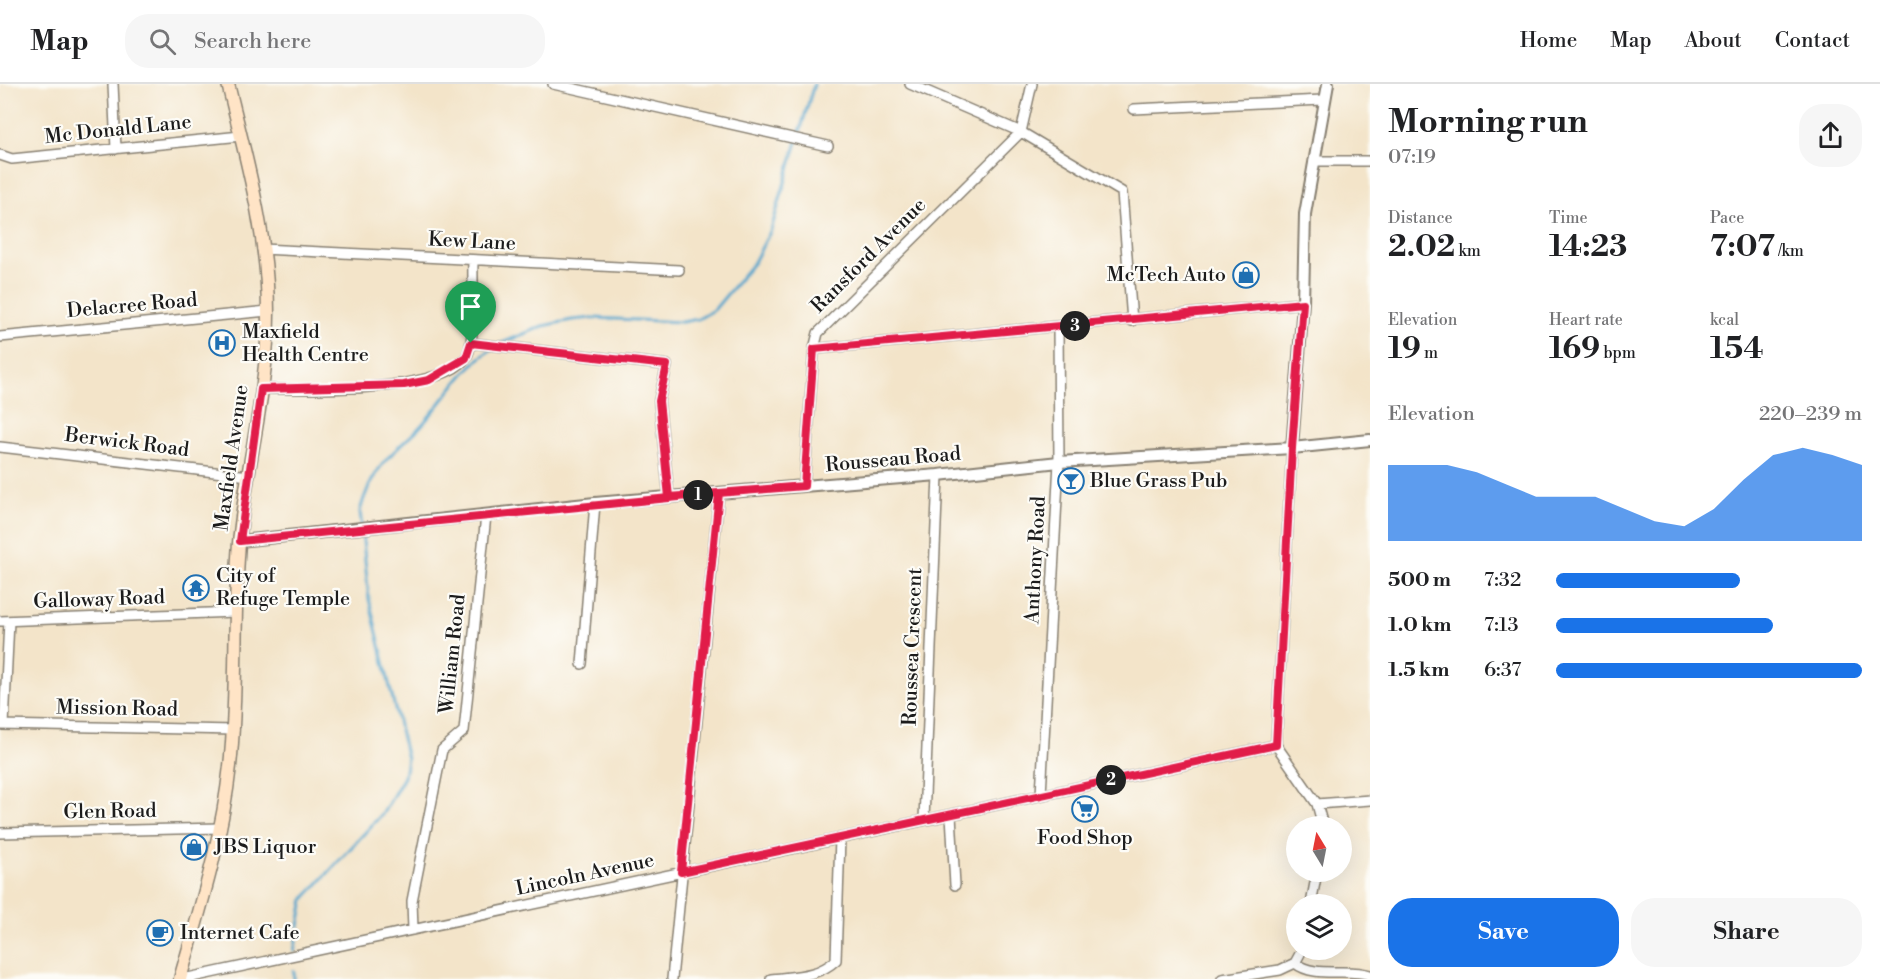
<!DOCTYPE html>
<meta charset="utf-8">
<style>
body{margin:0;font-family:"Libre Bodoni",serif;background:#f6f6f6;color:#202124;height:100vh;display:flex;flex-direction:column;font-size:22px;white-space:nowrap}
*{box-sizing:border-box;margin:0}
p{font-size:20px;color:#757577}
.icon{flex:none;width:33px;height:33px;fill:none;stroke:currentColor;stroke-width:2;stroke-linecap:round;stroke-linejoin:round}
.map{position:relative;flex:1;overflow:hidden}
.details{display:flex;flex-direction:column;background:#fff;width:510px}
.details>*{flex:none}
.needle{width:39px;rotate:350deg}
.buttons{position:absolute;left:1286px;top:732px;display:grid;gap:12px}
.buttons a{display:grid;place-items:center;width:66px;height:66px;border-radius:50%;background:#fff;box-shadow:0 6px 24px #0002;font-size:30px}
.pin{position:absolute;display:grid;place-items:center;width:51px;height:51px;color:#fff;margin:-62px -26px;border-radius:50% 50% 50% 0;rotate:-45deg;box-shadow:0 0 6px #0007}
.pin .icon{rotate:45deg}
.km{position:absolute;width:30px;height:30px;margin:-15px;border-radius:50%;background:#222;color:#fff;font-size:16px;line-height:30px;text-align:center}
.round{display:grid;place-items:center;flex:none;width:63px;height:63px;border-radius:24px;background:#f6f6f6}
.overview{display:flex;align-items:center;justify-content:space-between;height:102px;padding:0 18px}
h1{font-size:33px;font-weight:800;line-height:45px}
.metrics{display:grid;grid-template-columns:repeat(3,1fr);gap:9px;height:102px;padding:6px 18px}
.metrics div{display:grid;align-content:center}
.metrics b{font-size:30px;font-weight:800}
.metrics small{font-size:16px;font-weight:400}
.metrics p{font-size:16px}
.chart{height:168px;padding:12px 18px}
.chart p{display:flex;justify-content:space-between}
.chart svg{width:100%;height:108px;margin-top:6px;fill:#1a73e8;opacity:.7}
.primary-button{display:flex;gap:12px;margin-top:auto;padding:12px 18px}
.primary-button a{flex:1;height:69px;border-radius:24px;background:#1a73e8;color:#fff;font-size:24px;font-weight:800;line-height:69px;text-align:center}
.primary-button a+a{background:#f6f6f6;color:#202124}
ul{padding:0 18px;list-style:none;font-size:20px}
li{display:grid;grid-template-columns:96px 72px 1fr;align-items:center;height:45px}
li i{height:15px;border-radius:8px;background:#1a73e8}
header{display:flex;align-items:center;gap:36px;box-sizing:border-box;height:84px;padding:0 30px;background:#fff;border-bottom:2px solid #e0e0e0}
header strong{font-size:28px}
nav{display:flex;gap:33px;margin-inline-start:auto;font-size:21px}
.search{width:420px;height:54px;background:#f6f6f6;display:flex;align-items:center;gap:15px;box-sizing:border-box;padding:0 21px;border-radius:24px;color:#757577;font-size:22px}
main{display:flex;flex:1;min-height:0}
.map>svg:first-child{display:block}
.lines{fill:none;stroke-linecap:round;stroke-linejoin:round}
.stream{stroke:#51a4cc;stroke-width:3}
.minor-casing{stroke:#888072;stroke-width:12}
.tertiary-casing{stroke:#888072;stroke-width:14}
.secondary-casing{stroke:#888072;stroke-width:15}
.minor{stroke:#fff;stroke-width:9}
.tertiary{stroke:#fff;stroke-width:10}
.secondary{stroke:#ffe4c6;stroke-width:12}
.route-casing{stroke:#fff;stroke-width:12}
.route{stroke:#e11d48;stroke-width:8}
.labels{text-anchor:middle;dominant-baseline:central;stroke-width:4.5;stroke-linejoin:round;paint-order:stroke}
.street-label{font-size:20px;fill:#1c1c1c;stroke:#fdfcf7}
.poi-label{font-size:20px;fill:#1c1c1c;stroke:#fdfcf7;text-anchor:start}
</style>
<header>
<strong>Map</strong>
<div class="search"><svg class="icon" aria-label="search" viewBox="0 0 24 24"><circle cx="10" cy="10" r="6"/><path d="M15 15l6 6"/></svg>Search here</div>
<nav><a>Home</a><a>Map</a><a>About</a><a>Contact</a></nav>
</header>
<main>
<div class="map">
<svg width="1370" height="895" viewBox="0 0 1370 895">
<rect width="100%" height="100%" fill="#fdfcf7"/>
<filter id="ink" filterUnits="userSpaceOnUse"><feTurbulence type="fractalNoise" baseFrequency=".0167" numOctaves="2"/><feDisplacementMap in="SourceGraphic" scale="12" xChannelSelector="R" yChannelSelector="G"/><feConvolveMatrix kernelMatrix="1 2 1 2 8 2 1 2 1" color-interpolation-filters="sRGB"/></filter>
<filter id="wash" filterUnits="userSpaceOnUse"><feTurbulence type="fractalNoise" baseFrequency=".008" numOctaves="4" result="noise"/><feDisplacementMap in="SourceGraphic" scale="24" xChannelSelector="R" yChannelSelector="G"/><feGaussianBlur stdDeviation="1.35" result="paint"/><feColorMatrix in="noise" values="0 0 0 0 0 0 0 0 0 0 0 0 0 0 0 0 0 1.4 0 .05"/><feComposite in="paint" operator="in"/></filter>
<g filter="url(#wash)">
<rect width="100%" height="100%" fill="#f3e4c9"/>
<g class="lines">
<path class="stream" d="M500,260l43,-18 29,-6 21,-2 89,4 16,-3 16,-9 40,-48 17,-32 43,-146
M294,868l10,-53 79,-86 21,-36 3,-18 -38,-160 -9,-88c4,-15 10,-29 19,-42 10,-15 25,-26 38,-39 25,-25 45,-62 75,-81
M294,895v-8"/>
</g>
</g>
<g filter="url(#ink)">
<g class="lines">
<g class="minor-casing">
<path id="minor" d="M113,0l3,65
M553,0l275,62
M910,0l111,48 101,60 10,129
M1134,25l189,-9
M0,71l12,4 229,-23
M1314,77h56
M262,165l417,21
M0,253l268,-26
M471,259l196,22 -8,36 10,96
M814,265l489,-46
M261,305c47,-1 173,6 204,-30 12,-14 7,-79 8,-99
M0,363l249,29
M1292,364l-16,297 41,59 6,22
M804,402l10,-137 4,-16 203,-201 11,-48
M0,537l235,-9
M582,580l13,-161
M0,641l234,5
M4,641l5,-104
M1041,711l18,-333 -1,-135
M1317,720l53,-4
M951,731l4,70
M924,736l14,-345
M0,749l221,-5
M1311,820l6,-32
M413,846l-1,-29 30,-151 22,-19 22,-216
M1295,879c20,16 52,4 75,12
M1295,879l7,-13
M183,895l1093,-234
M672,895l47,-486
M771,895c24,-3 47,-2 65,-19l4,-122
M1222,895l58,-9 15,-7"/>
</g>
<g class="tertiary-casing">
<path id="tertiary" d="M1292,364l11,-145 2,-89 23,-130
M240,457l355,-38 343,-28 121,-13 233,-14 78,-8"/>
</g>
<g class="secondary-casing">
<path id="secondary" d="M180,895c20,-70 42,-140 50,-213 8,-73 3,-149 9,-223 7,-77 29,-153 29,-230 0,-77 -22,-155 -40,-229"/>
</g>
<use href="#minor" class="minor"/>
<use href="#tertiary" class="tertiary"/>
<use href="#secondary" class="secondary"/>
</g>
</g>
<g class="lines" filter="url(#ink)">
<g class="route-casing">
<path id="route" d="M471,259l-5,15 -37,22 -25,5 -143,4 -21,152 479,-48 -38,379 595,-127 16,-297 11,-145 -489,46 -10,137 -135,11 -10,-96 8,-36 -196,-22"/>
</g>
<use href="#route" class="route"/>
</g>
<defs>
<g id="shop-ring" transform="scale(1.35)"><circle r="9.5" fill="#fdfcf7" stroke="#1f6fb2" stroke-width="1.5"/><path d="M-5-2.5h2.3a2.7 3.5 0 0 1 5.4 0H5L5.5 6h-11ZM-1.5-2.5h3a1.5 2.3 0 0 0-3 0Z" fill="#1f6fb2"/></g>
<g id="hospital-ring" transform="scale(1.35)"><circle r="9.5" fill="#fdfcf7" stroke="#1f6fb2" stroke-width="1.5"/><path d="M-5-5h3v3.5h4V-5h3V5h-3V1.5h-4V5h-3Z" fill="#1f6fb2"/></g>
<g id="bar-ring" transform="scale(1.35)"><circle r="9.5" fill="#fdfcf7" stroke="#1f6fb2" stroke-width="1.5"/><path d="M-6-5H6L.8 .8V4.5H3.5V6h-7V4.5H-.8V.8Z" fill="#1f6fb2"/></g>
<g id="temple-ring" transform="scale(1.35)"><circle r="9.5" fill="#fdfcf7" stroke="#1f6fb2" stroke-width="1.5"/><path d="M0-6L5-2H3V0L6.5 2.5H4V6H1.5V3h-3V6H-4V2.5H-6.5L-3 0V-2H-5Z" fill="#1f6fb2"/></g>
<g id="supermarket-ring" transform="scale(1.35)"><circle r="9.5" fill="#fdfcf7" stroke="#1f6fb2" stroke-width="1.5"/><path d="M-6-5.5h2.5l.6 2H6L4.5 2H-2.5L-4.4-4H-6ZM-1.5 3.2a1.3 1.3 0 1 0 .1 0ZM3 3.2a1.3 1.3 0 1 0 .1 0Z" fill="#1f6fb2"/></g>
<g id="cafe-ring" transform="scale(1.35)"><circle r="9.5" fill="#fdfcf7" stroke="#1f6fb2" stroke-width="1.5"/><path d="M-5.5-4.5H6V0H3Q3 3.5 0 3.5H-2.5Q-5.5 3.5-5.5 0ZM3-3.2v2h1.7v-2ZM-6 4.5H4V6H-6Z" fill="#1f6fb2"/></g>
</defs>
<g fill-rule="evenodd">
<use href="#shop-ring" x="1246" y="191"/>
<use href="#hospital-ring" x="222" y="259"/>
<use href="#bar-ring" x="1071" y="397"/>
<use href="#temple-ring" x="196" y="504"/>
<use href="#supermarket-ring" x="1085" y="725"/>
<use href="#shop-ring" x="194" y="763"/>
<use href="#cafe-ring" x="160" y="849"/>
</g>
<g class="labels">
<g class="street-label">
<text transform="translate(118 46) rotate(-6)">Mc Donald Lane</text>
<text transform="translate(472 158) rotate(3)">Kew Lane</text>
<text transform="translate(869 172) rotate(-45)">Ransford Avenue</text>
<text transform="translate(132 222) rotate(-5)">Delacree Road</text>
<text transform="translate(127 359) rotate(7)">Berwick Road</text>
<text transform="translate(232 374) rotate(-82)">Maxfield Avenue</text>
<text transform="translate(893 376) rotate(-5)">Rousseau Road</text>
<text transform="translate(1036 476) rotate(-87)">Anthony Road</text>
<text transform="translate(99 516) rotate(-2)">Galloway Road</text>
<text transform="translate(913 563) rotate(-88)">Roussea Crescent</text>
<text transform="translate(453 570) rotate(-84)">William Road</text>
<text transform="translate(117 625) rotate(1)">Mission Road</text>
<text transform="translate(110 728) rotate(-1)">Glen Road</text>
<text transform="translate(585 791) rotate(-12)">Lincoln Avenue</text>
</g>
<g class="poi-label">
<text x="1226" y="191" text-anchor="end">McTech Auto</text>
<text x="242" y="248">Maxfield<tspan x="242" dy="23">Health Centre</tspan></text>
<text x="1090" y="397">Blue Grass Pub</text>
<text x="216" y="492">City of<tspan x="216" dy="23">Refuge Temple</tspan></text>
<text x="1085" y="754" text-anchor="middle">Food Shop</text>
<text x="214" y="763">JBS Liquor</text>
<text x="180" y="849">Internet Cafe</text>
</g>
</g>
</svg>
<div class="buttons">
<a><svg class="needle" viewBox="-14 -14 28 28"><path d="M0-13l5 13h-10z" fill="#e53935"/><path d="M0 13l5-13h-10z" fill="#757577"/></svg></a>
<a><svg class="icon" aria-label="layers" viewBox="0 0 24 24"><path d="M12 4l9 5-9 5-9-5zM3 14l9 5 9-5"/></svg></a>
</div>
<div class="pin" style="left:471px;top:259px;background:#1e9e55"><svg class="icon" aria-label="arrive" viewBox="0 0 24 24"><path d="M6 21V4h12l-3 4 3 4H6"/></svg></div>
<b class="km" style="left:698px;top:411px">1</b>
<b class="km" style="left:1111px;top:696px">2</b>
<b class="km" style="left:1075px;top:242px">3</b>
</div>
<section class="details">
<div class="overview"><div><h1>Morning run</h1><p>07:19</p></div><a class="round"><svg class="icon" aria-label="share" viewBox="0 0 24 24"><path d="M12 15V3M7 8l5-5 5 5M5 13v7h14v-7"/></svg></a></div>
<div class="metrics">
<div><p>Distance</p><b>2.02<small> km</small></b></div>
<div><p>Time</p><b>14:23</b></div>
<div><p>Pace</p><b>7:07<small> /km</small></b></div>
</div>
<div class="metrics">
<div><p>Elevation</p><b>19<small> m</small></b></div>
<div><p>Heart rate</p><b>169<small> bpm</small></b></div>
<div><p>kcal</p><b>154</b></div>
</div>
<div class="chart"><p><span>Elevation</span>220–239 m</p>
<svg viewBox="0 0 160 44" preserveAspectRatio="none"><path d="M0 44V13L10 13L20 13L30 16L40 21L50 26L60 26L70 26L80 31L90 36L100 38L110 31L120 19L130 9L140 6L150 9L160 13V44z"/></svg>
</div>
<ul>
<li><b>500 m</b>7:32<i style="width:60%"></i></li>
<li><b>1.0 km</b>7:13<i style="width:71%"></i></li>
<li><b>1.5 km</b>6:37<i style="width:100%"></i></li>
</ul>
<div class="primary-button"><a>Save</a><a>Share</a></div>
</section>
</main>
